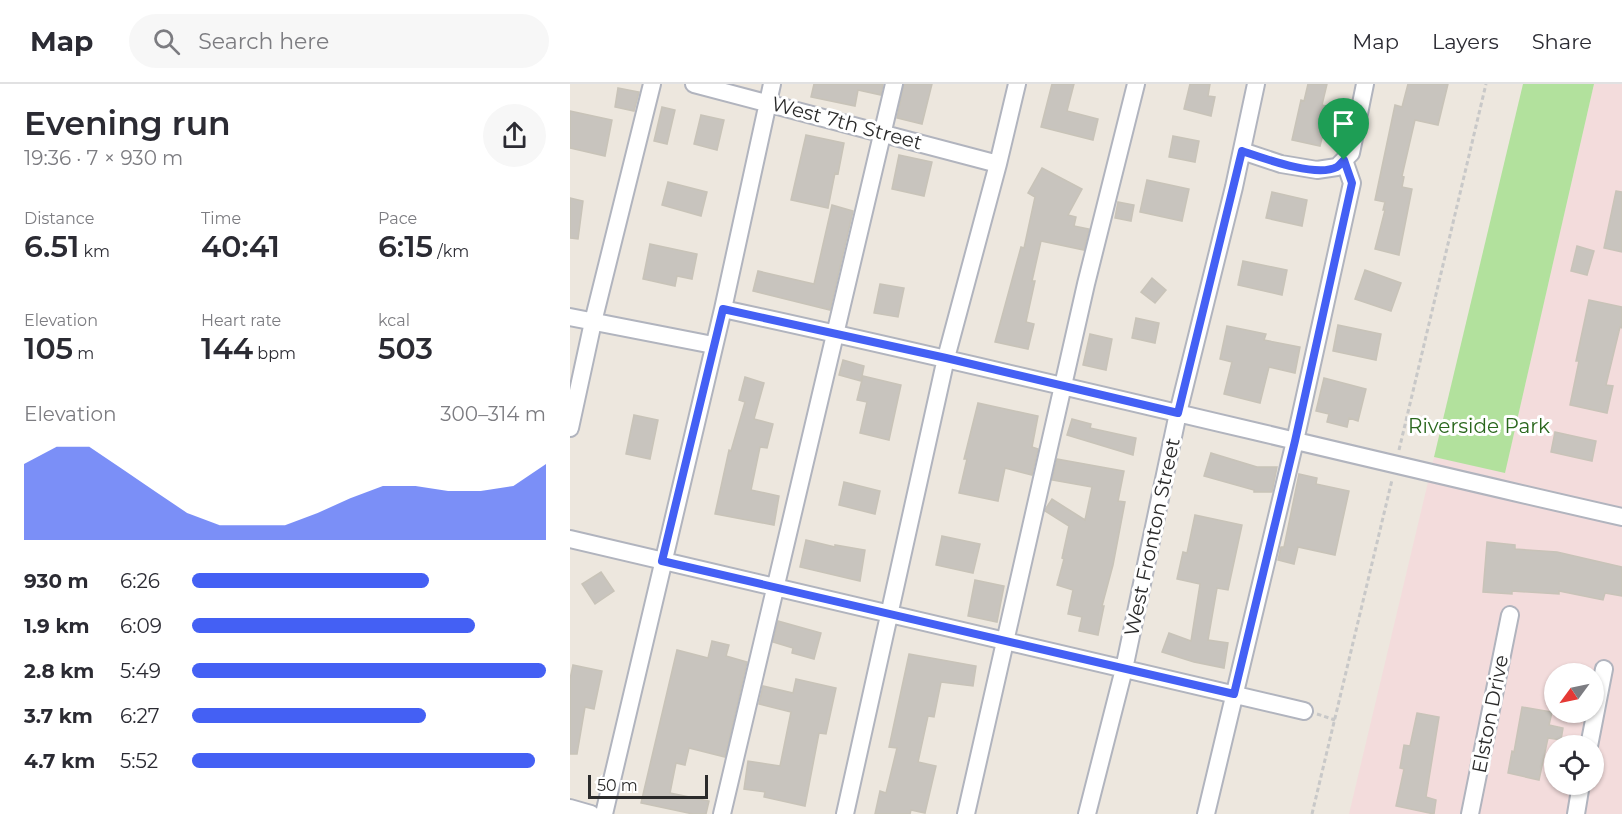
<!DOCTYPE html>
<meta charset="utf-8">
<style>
body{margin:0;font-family:Montserrat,sans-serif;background:#f7f7f7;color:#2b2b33;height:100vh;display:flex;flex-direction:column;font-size:22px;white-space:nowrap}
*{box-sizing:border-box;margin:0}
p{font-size:20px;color:#7c7c81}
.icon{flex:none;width:33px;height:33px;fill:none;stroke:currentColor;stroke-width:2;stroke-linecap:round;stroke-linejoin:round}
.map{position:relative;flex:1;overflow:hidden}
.panel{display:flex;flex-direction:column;background:#fff;width:570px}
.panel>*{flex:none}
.needle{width:39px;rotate:237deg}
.fabs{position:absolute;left:974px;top:579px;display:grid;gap:12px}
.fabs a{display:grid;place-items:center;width:60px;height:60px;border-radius:50%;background:#fff;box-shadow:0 2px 4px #0004;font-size:30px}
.scale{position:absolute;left:18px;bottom:15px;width:120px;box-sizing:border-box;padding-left:6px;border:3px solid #2b2b2b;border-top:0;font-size:16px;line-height:21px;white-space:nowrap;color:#2b2b2b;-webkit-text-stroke:4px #fff;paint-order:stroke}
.pin{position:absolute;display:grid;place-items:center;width:51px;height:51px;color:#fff;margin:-62px -26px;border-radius:50% 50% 50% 0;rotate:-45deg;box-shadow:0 0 6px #0007}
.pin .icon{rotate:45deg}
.round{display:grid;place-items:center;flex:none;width:63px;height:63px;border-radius:32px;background:#f7f7f7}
.head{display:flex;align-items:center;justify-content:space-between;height:102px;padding:0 24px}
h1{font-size:33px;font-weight:600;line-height:45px}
.figures{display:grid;grid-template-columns:repeat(3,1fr);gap:9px;height:102px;padding:6px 24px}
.figures div{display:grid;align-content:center}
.figures b{font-size:30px;font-weight:600}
.figures small{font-size:16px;font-weight:400}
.figures p{font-size:16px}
.chart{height:168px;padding:12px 24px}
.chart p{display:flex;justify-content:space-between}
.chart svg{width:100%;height:108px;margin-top:6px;fill:#4460f4;opacity:.7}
ul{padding:0 24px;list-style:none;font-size:20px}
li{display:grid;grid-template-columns:96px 72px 1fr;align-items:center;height:45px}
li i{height:15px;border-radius:8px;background:#4460f4}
header{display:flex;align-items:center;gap:36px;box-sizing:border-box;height:84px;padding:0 30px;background:#fff;border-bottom:2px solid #e1e1e2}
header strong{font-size:28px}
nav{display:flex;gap:33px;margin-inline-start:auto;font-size:21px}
.search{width:420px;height:54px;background:#f7f7f7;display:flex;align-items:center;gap:15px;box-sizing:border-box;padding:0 21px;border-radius:33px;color:#7c7c81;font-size:22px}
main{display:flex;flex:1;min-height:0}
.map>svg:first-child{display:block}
.medical{fill:#f3dcdc;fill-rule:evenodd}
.green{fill:#b2e19d}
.building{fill:#c8c4be;stroke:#c8c3b8;stroke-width:1.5}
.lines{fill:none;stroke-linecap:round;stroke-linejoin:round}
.minor-casing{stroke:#b1b4be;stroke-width:20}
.path{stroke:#c8c8c8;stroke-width:3;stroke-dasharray:4.5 3;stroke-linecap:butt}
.minor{stroke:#fff;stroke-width:16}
.route-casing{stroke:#fff;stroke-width:12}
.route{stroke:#4460f4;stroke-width:8}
.labels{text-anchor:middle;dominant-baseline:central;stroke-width:6;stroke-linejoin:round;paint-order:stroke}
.street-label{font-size:20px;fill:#2b2b2b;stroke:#fff}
.park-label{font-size:20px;fill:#2a671d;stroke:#fff}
</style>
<header>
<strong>Map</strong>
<div class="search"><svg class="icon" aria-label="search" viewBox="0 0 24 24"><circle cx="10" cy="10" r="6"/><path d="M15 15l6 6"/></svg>Search here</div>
<nav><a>Map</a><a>Layers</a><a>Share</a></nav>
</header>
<main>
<section class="panel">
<div class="head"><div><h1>Evening run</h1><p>19:36 · 7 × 930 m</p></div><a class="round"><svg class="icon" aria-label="share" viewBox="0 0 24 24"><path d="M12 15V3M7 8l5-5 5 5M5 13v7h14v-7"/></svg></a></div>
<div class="figures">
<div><p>Distance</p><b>6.51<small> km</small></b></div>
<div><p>Time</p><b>40:41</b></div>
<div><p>Pace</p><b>6:15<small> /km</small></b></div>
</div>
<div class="figures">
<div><p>Elevation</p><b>105<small> m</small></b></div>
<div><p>Heart rate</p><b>144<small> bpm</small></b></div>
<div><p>kcal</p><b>503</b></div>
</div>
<div class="chart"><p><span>Elevation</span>300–314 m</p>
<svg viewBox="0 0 160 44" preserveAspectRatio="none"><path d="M0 44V13L10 6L20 6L30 15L40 24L50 33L60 38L70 38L80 38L90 33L100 27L110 22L120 22L130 24L140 24L150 22L160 13V44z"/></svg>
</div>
<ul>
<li><b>930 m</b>6:26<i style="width:67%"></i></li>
<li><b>1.9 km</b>6:09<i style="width:80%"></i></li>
<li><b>2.8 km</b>5:49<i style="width:100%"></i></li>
<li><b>3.7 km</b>6:27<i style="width:66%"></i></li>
<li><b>4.7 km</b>5:52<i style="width:97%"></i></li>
</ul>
</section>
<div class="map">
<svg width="1052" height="730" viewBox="0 0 1052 730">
<rect width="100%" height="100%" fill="#ede7de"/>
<path class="medical" d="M1024,0h28v730h-273l85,-357 71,15zM984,590h39v38h-39zM984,662h39v38h-39z"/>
<path class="green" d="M953,0h71l-89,389 -71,-16z"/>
<path class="building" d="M244,0h69l-2,11 -23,-5 -3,16 -44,-9z
M334,0h28l-10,40 -25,-6z
M482,0h22l-7,27 31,8 -5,21 -52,-13z
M620,0h20l-2,12 7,1 -4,19 -27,-7z
M738,0h19l-5,21 8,2 -10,39 -28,-6 9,-40 3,1z
M838,0h40l-10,41 -23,-5 -13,56 2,1 -2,10 10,2 -13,66 -24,-6 10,-39h-2l2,-8 -10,-2 20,-95 7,2z
M48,4l21,4 -5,19 -19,-4z
M92,23l13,3 -8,34 -13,-3z
M0,27l42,9 -7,36 -35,-8z
M131,31l23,5 -7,30 -23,-6z
M236,51l38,8 -6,31 -3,-1 -7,35 -37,-8z
M603,52l26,5 -4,21 -26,-5z
M329,71l33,7 -8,34 -32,-7z
M472,84l40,21 -14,26 8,2 -2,9 15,3 -5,21 -43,-9 -9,40h3l-9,41 8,2 -6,25 -33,-7 26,-95 3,1 11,-51 -7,-4z
M577,96l42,9 -7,32 -42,-9z
M98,98l39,10 -6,24 -39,-11z
M1046,107l6,1v60l-18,-4z
M702,108l35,8 -5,26 -36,-8z
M0,114l13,3 -5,38 -8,-1z
M548,118l16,3 -3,16 -16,-3z
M262,121l21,6 -23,99 -77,-19 5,-20 56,13z
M80,160l47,10 -5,25 -15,-3 -2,10 -32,-7z
M1007,162l17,5 -7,24 -16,-4z
M673,177l44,9 -5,25 -44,-10z
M795,186l36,13 -10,28 -36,-12z
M582,194l14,12 -11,13 -14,-11z
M310,200l24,4 -6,29 -24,-4z
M1019,216l33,7v21l-2,-1 -14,58 7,1 -6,27 -37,-8 9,-44h-3z
M566,234l23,5 -4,20 -23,-5z
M768,241l43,9 -5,26 -43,-9z
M657,242l39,8 -2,6 36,7 -5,26 -26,-6 -9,36 -36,-9 8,-32 -12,-3z
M520,250l22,5 -6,31 -23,-5z
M273,276l21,6 -3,15 -22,-6z
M293,292l38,9 -12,55 -29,-7 7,-31 -10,-2z
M175,293l19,6 -10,36 19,5 -6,24 -7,-1 -9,43 28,6 -5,29 -59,-11 14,-64 2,1 14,-49 -6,-2z
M754,294l42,11 -8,32 -9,-3 -2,9 -20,-5 2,-8 -13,-3z
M408,319l60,13 -6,31 6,2 -6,26 -27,-7 -7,33 -39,-8 8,-34h-3z
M64,331l24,5 -8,39 -24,-5z
M502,335l19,5 -1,4 46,10 -3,17 -66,-20z
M985,348l41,9 -4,20 -41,-9z
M641,369l46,14h20l-5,25h-18v-2l-50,-14z
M487,375l67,12 -6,30 7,1 -12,63 -11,41h2l-6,29 -19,-4 3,-14 -14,-3 5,-24 -16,-5 7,-26 -2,-1 7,-32 -24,-15 1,-3 6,-9 33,21 7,-33 -40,-7z
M729,390l18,4 -1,6 33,7 -14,64 -37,-8 -4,17 -16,-4 3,-13h3z
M274,398l36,9 -5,23 -36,-9z
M625,431l47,10 -14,65 -11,-2 -9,52 20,3 -4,25 -30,-6 -32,-10 7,-19 22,8 9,-57 -23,-5 6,-27 4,1z
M372,452l38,8 -7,29 -37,-8z
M236,456l29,7v-2l30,5 -5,31 -60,-14z
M917,458l28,3v4l42,3 65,15v29l-17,-3 -2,7 -44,-9v3l-47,-3v3l-29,-2z
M31,488l13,19 -19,13 -13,-20z
M405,496l29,6 -7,36 -29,-6z
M208,537l43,12 -7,26 -22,-6 1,-5 -20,-6z
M142,557l17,4 -3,11 21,6 -22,95 -36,-9 -4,17 -9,-2 -6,30 39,8 -3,13h-13l-52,-11 36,-153 31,8z
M339,570l67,12 -3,20 -32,-4 -7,35 -6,-1 -10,46 18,4 -11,47 -14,-3 -1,4h-35l5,-23 6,2 11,-45 -8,-1z
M3,581l29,6 -8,38 -9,-2 -8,47h-7v-75z
M226,595l40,9 -10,46 -7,-1 -14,73 -41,-9 1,-5 -21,-3 4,-28 32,5 11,-54 -32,-8 4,-18 30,7z
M952,623l30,5 -3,13 14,3 -2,12 -13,-2 -9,42 -31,-7 4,-22 2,1z
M847,629l22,4 -13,80 10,3 -2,14 -38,-8 8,-37 -4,-1 4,-23 6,1z"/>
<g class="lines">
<g class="minor-casing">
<path id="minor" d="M124,0l304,80
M672,67l39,13 36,6 20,-3 14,-14 14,-69
M153,225c301,65 599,140 899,208
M0,233l143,28
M0,344l23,-106 59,-238
M0,455l734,172
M1019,662l15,-77
M0,724l21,6
M34,730l119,-505 49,-225
M152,730l172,-730
M275,730l101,-456 52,-194 19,-80
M396,730l120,-530 50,-200
M517,730l37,-145 54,-256 56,-226 22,-103
M636,730l89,-373 57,-258 -8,-23
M900,730l40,-199
M1006,730l5,-30"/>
</g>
<path class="path" d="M829,366l87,-366
M747,630l18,6
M742,730l80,-334"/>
<use href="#minor" class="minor"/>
</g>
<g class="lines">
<g class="route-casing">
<path id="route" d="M672,67c21,7 74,27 95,16 3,-2 5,-5 7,-7l8,23 -57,258 -61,253 -572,-133 61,-252 223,49 232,55z"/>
</g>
<use href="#route" class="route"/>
</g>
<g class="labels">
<g class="street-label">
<text transform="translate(277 39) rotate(15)">West 7th Street</text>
<text transform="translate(582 453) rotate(-78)">West Fronton Street</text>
<text transform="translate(920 630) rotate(-79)">Elston Drive</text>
</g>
<g class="park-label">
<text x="909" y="342">Riverside Park</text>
</g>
</g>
</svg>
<div class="fabs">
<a><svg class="needle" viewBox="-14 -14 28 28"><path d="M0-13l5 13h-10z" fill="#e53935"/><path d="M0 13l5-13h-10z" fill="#7c7c81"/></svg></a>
<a><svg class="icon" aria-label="locate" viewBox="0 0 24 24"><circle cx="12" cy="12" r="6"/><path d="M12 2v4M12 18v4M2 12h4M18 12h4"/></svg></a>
</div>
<div class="scale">50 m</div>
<div class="pin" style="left:774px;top:76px;background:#1e9e55"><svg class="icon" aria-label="arrive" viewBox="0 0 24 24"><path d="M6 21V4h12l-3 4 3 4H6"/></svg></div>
</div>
</main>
